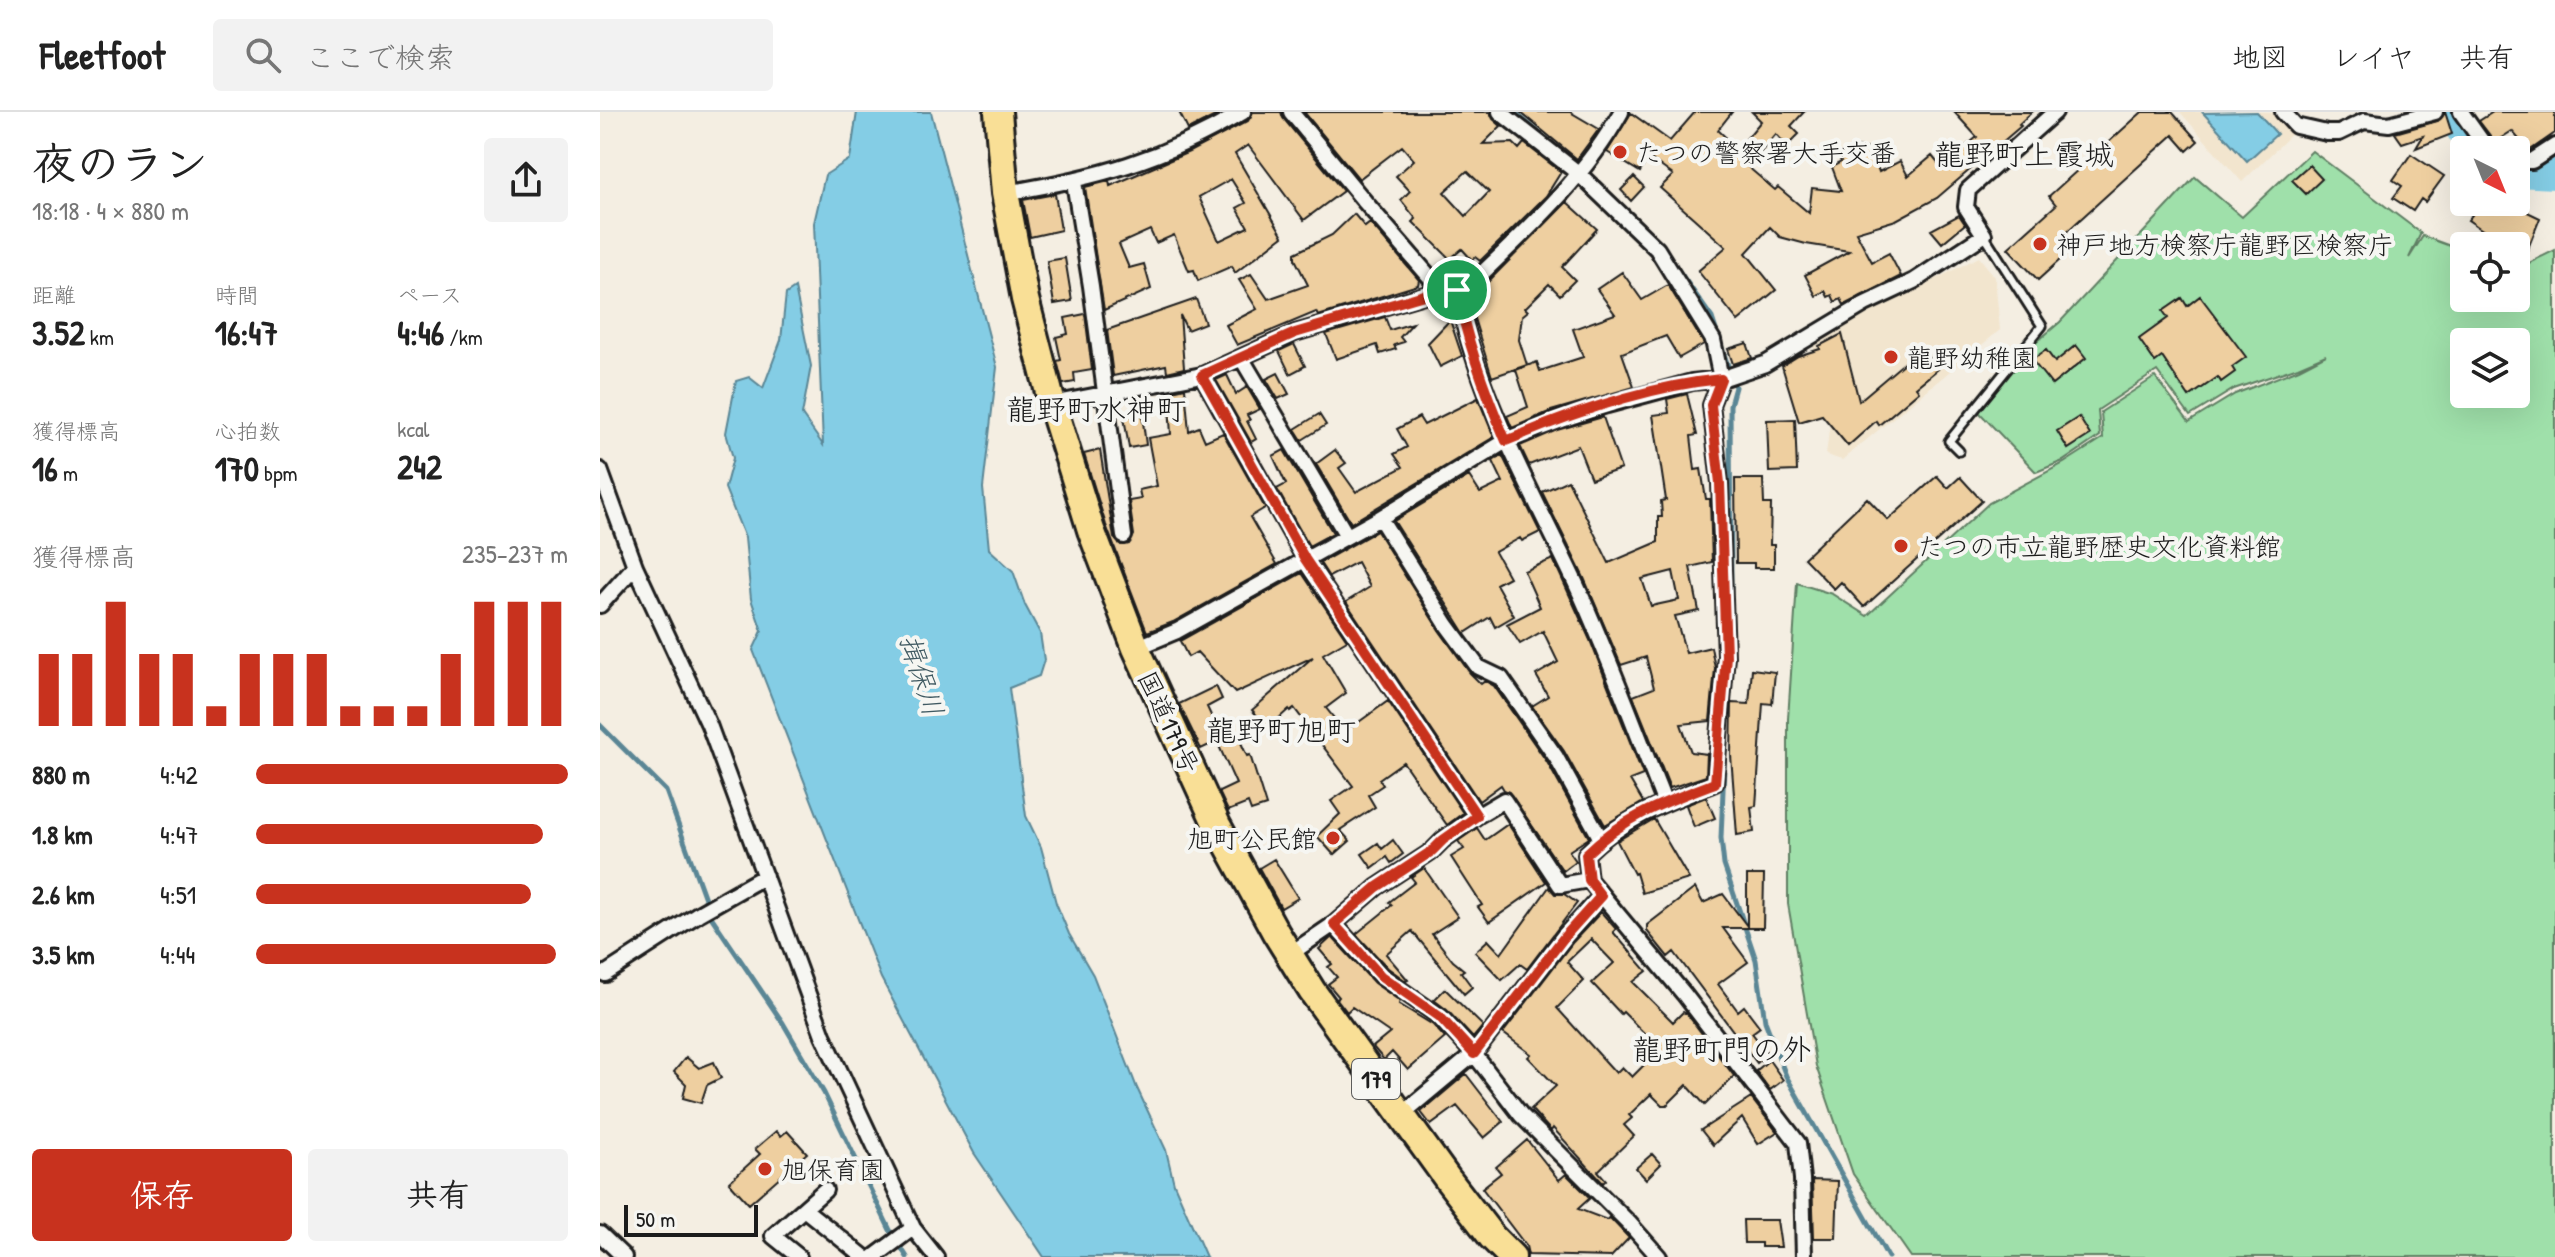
<!DOCTYPE html>
<html lang="ja">
<meta charset="utf-8">
<style>
body{margin:0;font-family:"Patrick Hand","Klee One",sans-serif;background:#f2f2f2;color:#222;height:100vh;display:flex;flex-direction:column;font-size:30px;white-space:nowrap}
*{box-sizing:border-box;margin:0}
p{font-size:26px;color:#767676}
.icon{flex:none;width:44px;height:44px;fill:none;stroke:currentColor;stroke-width:2;stroke-linecap:round;stroke-linejoin:round}
.map{position:relative;flex:1;overflow:hidden}
.drawer{display:flex;flex-direction:column;background:#fff;width:600px}
.drawer>*{flex:none}
.needle{width:52px;rotate:137deg}
.fabs{position:absolute;left:1850px;top:24px;display:grid;gap:16px}
.fabs a{display:grid;place-items:center;width:80px;height:80px;border-radius:8px;background:#fff;box-shadow:0 8px 32px #0002;font-size:40px}
.scale{position:absolute;left:24px;bottom:20px;width:134px;box-sizing:border-box;padding-left:8px;border:4px solid #1c1c1c;border-top:0;font-size:22px;line-height:28px;white-space:nowrap;color:#1c1c1c;-webkit-text-stroke:6px #f6f6f2;paint-order:stroke}
.pin{position:absolute;display:grid;place-items:center;width:68px;height:68px;color:#fff;margin:-34px;border:4px solid #fff;border-radius:50%;box-shadow:0 2px 8px #0007}
.round{display:grid;place-items:center;flex:none;width:84px;height:84px;border-radius:8px;background:#f2f2f2}
.overview{display:flex;align-items:center;justify-content:space-between;height:136px;padding:0 32px}
h1{font-size:44px;font-weight:700;line-height:60px}
.stats{display:grid;grid-template-columns:repeat(3,1fr);gap:12px;height:136px;padding:8px 32px}
.stats div{display:grid;align-content:center}
.stats b{font-size:34px;font-weight:700}
.stats small{font-size:22px;font-weight:400}
.stats p{font-size:22px}
.chart{height:224px;padding:16px 32px}
.chart p{display:flex;justify-content:space-between}
.chart svg{width:100%;height:144px;margin-top:8px;stroke:#c8321e;stroke-width:6}
.cta{display:flex;gap:16px;margin-top:auto;padding:16px 32px}
.cta a{flex:1;height:92px;border-radius:8px;background:#c8321e;color:#fff;font-size:32px;font-weight:700;line-height:92px;text-align:center}
.cta a+a{background:#f2f2f2;color:#222}
ul{padding:0 32px;list-style:none;font-size:26px}
li{display:grid;grid-template-columns:128px 96px 1fr;align-items:center;height:60px}
li i{height:20px;border-radius:10px;background:#c8321e}
header{display:flex;align-items:center;gap:48px;box-sizing:border-box;height:112px;padding:0 40px;background:#fff;border-bottom:2px solid #e0e0e0}
header strong{font-size:38px}
nav{display:flex;gap:44px;margin-inline-start:auto;font-size:28px}
.search{width:560px;height:72px;background:#f2f2f2;display:flex;align-items:center;gap:20px;box-sizing:border-box;padding:0 28px;border-radius:8px;color:#767676;font-size:30px}
main{display:flex;flex:1;min-height:0}
.map>svg:first-child{display:block}
.built{fill:#f2e5ce}
.green{fill:#9fe0aa;stroke:#5e7e63;stroke-width:2;fill-rule:evenodd}
.water{fill:#84cde5;stroke:#5a8695;stroke-width:2}
.lines{fill:none;stroke-linecap:round;stroke-linejoin:round}
.stream{stroke:#5a8695;stroke-width:5}
.river{stroke:#84cde5;stroke-width:32}
.building{fill:#eecfa0;stroke:#1c1c1c;stroke-width:2;fill-rule:evenodd}
.lane-casing{stroke:#1c1c1c;stroke-width:13}
.street-casing{stroke:#1c1c1c;stroke-width:20}
.highway-casing{stroke:#1c1c1c;stroke-width:32}
.lane{stroke:#f6f6f2;stroke-width:7}
.street{stroke:#f6f6f2;stroke-width:14}
.highway{stroke:#f9df96;stroke-width:26}
.route-casing{stroke:#fff;stroke-width:16}
.route{stroke:#c8321e;stroke-width:10}
.poi-dot{fill:#c8321e;stroke:#f6f6f2;stroke-width:3}
.labels{text-anchor:middle;dominant-baseline:central;stroke-width:8;stroke-linejoin:round;paint-order:stroke}
.shield{fill:#f6f6f2;stroke:#5d5d5c;stroke-width:2}
.shield-label{font-size:24px;font-weight:bold;fill:#1c1c1c}
.poi-label{font-size:26px;fill:#1c1c1c;stroke:#f6f6f2;text-anchor:start}
.street-label{font-size:26px;fill:#1c1c1c;stroke:#f6f6f2}
.water-label{font-size:28px;font-style:italic;fill:#405a62;stroke:#f6f6f2}
.quarter-label{font-size:30px;fill:#1c1c1c;stroke:#f6f6f2}
</style>
<header>
<strong>Fleetfoot</strong>
<div class="search"><svg class="icon" aria-label="search" viewBox="0 0 24 24"><circle cx="10" cy="10" r="6"/><path d="M15 15l6 6"/></svg>ここで検索</div>
<nav><a>地図</a><a>レイヤ</a><a>共有</a></nav>
</header>
<main>
<section class="drawer">
<div class="overview"><div><h1>夜のラン</h1><p>18:18 · 4 × 880 m</p></div><a class="round"><svg class="icon" aria-label="share" viewBox="0 0 24 24"><path d="M12 15V3M7 8l5-5 5 5M5 13v7h14v-7"/></svg></a></div>
<div class="stats">
<div><p>距離</p><b>3.52<small> km</small></b></div>
<div><p>時間</p><b>16:47</b></div>
<div><p>ペース</p><b>4:46<small> /km</small></b></div>
</div>
<div class="stats">
<div><p>獲得標高</p><b>16<small> m</small></b></div>
<div><p>心拍数</p><b>170<small> bpm</small></b></div>
<div><p>kcal</p><b>242</b></div>
</div>
<div class="chart"><p><span>獲得標高</span>235–237 m</p>
<svg viewBox="0 0 160 44" preserveAspectRatio="none"><path d="M5 44V22M15 44V22M25 44V6M35 44V22M45 44V22M55 44V38M65 44V22M75 44V22M85 44V22M95 44V38M105 44V38M115 44V38M125 44V22M135 44V6M145 44V6M155 44V6"/></svg>
</div>
<ul>
<li><b>880 m</b>4:42<i style="width:100%"></i></li>
<li><b>1.8 km</b>4:47<i style="width:92%"></i></li>
<li><b>2.6 km</b>4:51<i style="width:88%"></i></li>
<li><b>3.5 km</b>4:44<i style="width:96%"></i></li>
</ul>
<div class="cta"><a>保存</a><a>共有</a></div>
</section>
<div class="map">
<svg width="1955" height="1145" viewBox="0 0 1955 1145">
<rect width="100%" height="100%" fill="#f4eee2"/>
<filter id="ink" filterUnits="userSpaceOnUse"><feTurbulence type="fractalNoise" baseFrequency=".0125" numOctaves="2"/><feDisplacementMap in="SourceGraphic" scale="16" xChannelSelector="R" yChannelSelector="G"/><feConvolveMatrix kernelMatrix="1 2 1 2 8 2 1 2 1" color-interpolation-filters="sRGB"/></filter>
<g filter="url(#ink)">
<path class="built" d="M1580,0h94l20,20 -52,50z
M1379,145l16,20 5,53 -158,130 -16,-5 5,-41 -19,-72z"/>
<path class="green" d="M1712,39l109,82 -12,25 14,-22 41,15v47h52v-35l9,2 30,-15v1007h-644l-58,-83 -37,-108 -28,-162v-185l9,-136 35,11 35,22 122,-113 75,-40 39,-25 -2,-26 54,-35 34,45 46,-28 64,-25 27,-14 -28,12 -64,22 -44,27 -33,-45 -59,39 2,26 -37,25 -27,11 -59,-62 41,-52 42,-36 135,-145 47,40zM1864,230h52v52h-52z"/>
<path class="water" d="M257,0h74l66,255 -14,121 6,61 24,22 12,34 15,28 4,27 -5,16 -30,12 17,128 15,31 15,56 13,31 24,41 44,113 29,62 8,34 32,73h-162l-70,-104 -93,-175 -128,-328 9,-19 -11,-32 -6,-61 -20,-50 8,-30 -7,-25 10,-52 13,-4 14,11 18,-48 5,-46 9,-6 16,78 -9,49 21,30 -9,-222 11,-48 25,-16z
M1657,0l20,22 -30,27 -44,-48z"/>
<g class="lines">
<path class="stream" d="M914,0l58,48
M1006,79l30,29
M1074,152l38,54 23,69 -5,18 1,184
M0,613l66,66 46,127 71,105 41,70 66,137 17,27
M1125,631l-4,95 3,27 32,95 9,61 21,55 102,181"/>
<path class="river" d="M1852,0l22,38
M1916,59l39,2"/>
</g>
<path class="building" d="M579,0h44l-35,18z
M653,0h28l2,6 60,73 -39,29 -56,-75 -13,9 48,82 -48,37 -3,-7 -34,15 -4,-11 -5,1 -15,-36 -18,8 -6,-13 -31,14 10,24 15,-4 7,25 -47,21 -19,-123 24,-6 1,5 79,-34 59,-31zM631,67l15,24 -9,5 11,19 -29,14 -20,-44z
M704,0h186l3,7 8,7 -18,18 30,-1 6,6 5,-6 37,29 -15,24 -66,65 -5,-4 -3,3 -10,-11 -12,10 -37,-37 3,-3 -15,-19 9,-9 -14,-15 18,-16 -12,-14 -43,33zM867,59l22,21 -23,24 -22,-24z
M920,0h50l29,17 -22,30z
M1095,0h37l-14,18 20,19 23,-28 -9,-9h52l-13,14 8,8 -12,12 -11,-12 -28,33 27,23 3,-3 31,26 3,-25 29,3 -9,-24 9,-5 -3,-7 15,-8 18,2 8,23 21,-11 8,15 24,-20 9,11 36,-30 -23,-25h78l-13,12 2,2 -84,72 -41,22 -40,12 16,30 17,-9 12,23 -57,29 -3,-6 -6,3 -3,-7 -4,2 -3,-6 -9,5 -11,-21 44,-24 -43,-7 -26,-7 -10,-10 -24,26 30,37 -38,31 -40,-50 28,-24 -66,-59 13,-13 -25,-18 -8,15 -33,-20 24,-39 39,28z
M1542,0h30l26,29 -11,10 -14,-16 -110,100 11,12 -36,33 -30,-32 48,-43 -7,-9z
M1845,0l7,22 -36,14 7,-12 -21,7 -7,-10 43,-12z
M1893,0h62v21l-26,18 -17,-20 -17,11 -16,-21z
M1811,42l33,22 -19,26 -4,-3 -8,12 -20,-13 9,-12 -9,-6z
M1709,53l13,14 -16,15 -14,-14z
M1034,65l10,10 -13,14 -10,-11z
M455,82l6,36 -31,7 -7,-37z
M967,90l30,27 -35,38 13,13 -15,15 -11,-11 -24,24 3,3 -6,5 -3,24 8,25 -35,12 -20,-65 2,-16z
M1854,90h53l33,16 -23,58 -1,-30h-22l3,-6 -29,-20 4,-5z
M754,102l11,13 5,-4 49,57 -1,5 -100,31 -2,-4 -79,33 -11,-20 31,-16 -18,-29 12,-6 17,25 40,-14 -13,-26v-6l37,-18z
M1359,103l6,9 -23,19 -11,-13z
M465,146l7,43 -18,3 -7,-43z
M1022,160l20,28 26,-15 36,59 -25,14 -13,-22 -44,17 12,34 -83,24 -39,17 -5,-12 21,-9 -12,-37 21,-8 3,9 43,-14 -10,-28 42,-15 -18,-25z
M1600,184l46,61 -14,10 3,5 -14,10 -3,-5 -29,20 -27,-40 -7,5 -16,-23 29,-21 -5,-7 19,-13 5,8z
M596,187l9,24 -18,7 -7,-15 4,53 -17,4 -1,-7 -53,11 -6,-46z
M485,202l7,56 -18,3 1,9 -12,2 -6,-23 4,-1 -5,-23 12,-3 -3,-16z
M785,205l5,13 23,-7 -13,14 4,5 -10,3 2,4 -16,5 -3,-9 -41,14 -10,-25z
M850,208l12,36 -22,11 -12,-24z
M1242,222l17,67 59,-50 4,-2 16,20 -22,18 3,4 -40,34 -3,-4 -28,25 -26,-31 -23,7 -17,-56 16,-10 22,-7 -1,-3z
M1147,231l5,15 -19,6 -5,-15z
M694,232l11,22 -15,8 -11,-23z
M1476,233l10,13 -34,27 -20,-25 14,-10 9,12z
M678,261l11,21 -11,5 -12,-20z
M627,263l9,19 11,-7 13,22 -13,6 3,5 -3,1 9,18 -5,3 -35,-62z
M585,276l4,43 10,-4 6,14 18,-8 42,75 -15,9 27,47 -104,58 -26,10 -41,-107 -22,-71 16,-4 14,88 7,7 8,-1 5,-9 -5,-34 12,-2 -2,-9 18,-4 -9,-48 23,-4 -3,-42z
M1087,282l10,41 -6,1 4,34 6,-1 5,30h4l2,63 -22,5 9,44 -24,5 11,37 25,-6 4,21 -5,53 -29,3 10,28 16,2 -1,22 -36,12 -37,-92 21,-8 -8,-31 -25,8 -37,-87 -42,-86 26,-12 41,83 49,-21v-25h4l-1,-16 5,-1 -13,-85 16,-2 -2,-14zM1073,459l6,29 -28,6 -9,-27z
M878,286l16,39 -143,86 -35,-59 19,-14 11,13 -7,5 17,24 47,-25 -9,-13 13,-7 -10,-18 22,-12 5,8z
M542,302l4,31 -17,3 -5,-31z
M719,302l7,11 -24,15 -7,-11z
M1003,305l18,52 -30,10 -13,-33 -49,19 -9,-19 37,-16z
M1479,305l11,18 -22,14 -11,-18z
M1195,307l2,52 -28,1 -2,-52z
M684,338l49,83 -24,13 -32,-57 9,-5 -13,-28z
M902,343l38,77 -18,9 -2,-3 -25,14 14,25 -13,7 18,32 -19,11 -5,-10 -25,16 -71,-112 75,-45 11,17 23,-11 -10,-21z
M1337,364l11,12 12,-11 22,24 -118,106 -23,-25 -7,7 -30,-31 63,-60 21,22z
M1135,367h28l1,25h7l-1,41h4v23h-20v-5h-18z
M777,419l62,99 31,43 11,11 4,-3 9,5 53,76 42,76 -20,13 7,10 -13,10 -54,-79 -5,-2 -3,-5 -22,16 -133,-199 24,-15 -13,-25 -28,15 -9,-14z
M953,447l37,81 53,135 -13,5 13,22 -38,23 -41,-74 -32,-45 16,-10 -12,-21 22,-13 -15,-31 -23,13 -13,-20 33,-17 -16,-36z
M702,461l45,67 -24,14 23,39 -20,15 19,24 43,-31 75,112 -16,12 -44,-63 -24,17 4,6 -15,10 7,12 -35,23 10,11 -16,14 -17,-19 23,-22 -9,-13 22,-15 -59,-78 -4,3 -1,-2 -21,19 -16,-18 61,-53 -78,36 -38,-41 -9,5 -8,-16z
M1152,557l23,3 -3,32 -9,-1 -7,103 -5,1 3,25 -17,3 -6,-80 1,-52 17,1z
M616,574l6,13 -15,8 15,32 -21,10 -22,-45z
M638,624l9,20 3,-1 16,51 -15,5 -3,-8 -20,8 -9,-19 17,-8 -17,-38z
M1106,685l9,21 -21,9 -8,-22z
M1054,707l35,60 -47,14 -6,-20 -2,1 -17,-33z
M908,712l38,58 -57,40 -11,-15 4,-2 -31,-48 13,-8 -6,-8 19,-13 8,12z
M793,728l10,14 -12,9 -4,-6 -15,11 -10,-14 16,-11 4,6z
M674,747l24,39 -17,10 -22,-40z
M824,756l34,49 -26,17 21,27 11,9 -3,2 11,15 -8,7 -52,-63 -26,23 22,26 -2,1 -18,-13 -32,-34 36,-29 -3,-3 26,-20 -4,-5z
M1147,763h17l-1,53h-40l25,34 -30,22 20,27 6,-5 16,21 -8,6 16,21 -11,9 -83,-111 -6,5 -21,-26v-6l48,-37 8,15 20,-9 24,32z
M949,775l6,7h9l13,9 -50,66 -7,-5 -18,16 -27,-28 13,-12 13,14z
M1001,800l15,17 -3,3 34,39 -14,11 40,40 10,-10 4,2 47,62 -29,29 -18,-20 -20,20h-5l-11,-11 -22,21 3,3 -8,7 10,11 -36,35 8,9 -3,3 -50,-55 -2,3 -20,-22 25,-23 -28,-29 3,-3 -28,-21 70,-91zM991,827l23,24 -22,20 29,31 2,-2 37,37 -28,28 -10,-10 -6,6 -59,-65 27,-27 -17,-19z
M732,825l42,46 26,18 -1,3 34,21 12,13 -37,32 -16,-18 -8,8 -11,-13 17,-14 -38,-26 -5,5 -10,-13 2,-2 -11,-13 9,-7 -9,-10 4,-3 -13,-15z
M845,877l38,37 -10,12 -26,-28 -13,-10z
M86,945l13,11 15,-6 7,16 -14,7 -6,18 -18,-5 3,-14 -12,-12z
M1169,948l14,20 -13,10 -14,-19z
M866,962l37,48 -19,16 -27,-32 -26,19 -10,-13z
M1151,986l26,34 -19,12 -16,-26 -29,27 -12,-15z
M176,1019l5,5 6,-5 20,22 -58,51 -20,-22 31,-28 -5,-5z
M927,1028l32,40 7,-6 24,24 -12,11 29,11 2,-3 20,21 -18,19 -83,-2 -2,-9 -44,-58 19,-15 -5,-6z
M1052,1042l9,10 -15,15 -10,-11z
M1212,1068l26,1 -2,57h-22z
M1143,1108h34l4,27h-20v-4h-17z"/>
<g class="lines">
<g class="lane-casing">
<path id="lane" d="M1359,339l-10,-10 93,-115 -58,-91"/>
</g>
<g class="street-casing">
<path id="street" d="M691,0l74,90 76,88
M900,0l78,61 79,76 56,91 8,39 -10,26 9,78 6,173 -11,127c-50,20 -90,33 -129,71l3,26 95,114 114,149 4,36 2,78
M1683,0l13,14 31,7h12l25,-12 25,3 46,-12
M1861,0l27,38
M1916,49h16l23,-15
M474,70l17,104 33,250
M405,81c91,-15 158,-33 238,-81
M857,178c19,105 73,196 118,292 33,71 60,147 89,219
M642,247l105,177
M602,263l103,184 172,257 27,-16 56,85 29,-5
M452,292l150,-29 93,-42 146,-43h16l15,-7c54,-52 112,-104 149,-171
M0,358l35,96 74,159 114,310 90,193 23,29
M780,406l67,107 31,42 23,11 55,79 45,82
M0,493l35,-39
M536,536l41,-17 203,-113 126,-77 48,-20 53,-16 85,-23 29,-3 44,-15 100,-60 49,-23 70,-46 -18,-28 2,-17 87,-78
M734,812l47,52 59,41 34,37 47,61 108,108 30,34
M690,842l44,-30 43,-37 55,-36 11,-11 34,-24
M5,862l93,-60 67,-38
M802,1002l72,-60 91,-118 36,-40
M204,1097l60,48
M0,1122l24,23
M199,1145l-26,-21 52,-46
M274,1145l39,-29"/>
</g>
<g class="highway-casing">
<path id="highway" d="M398,0l7,81 20,106 27,105 39,126 45,118 81,177 59,108 36,58 137,190 43,56 20,20"/>
</g>
<use href="#lane" class="lane"/>
<use href="#street" class="street"/>
<use href="#highway" class="highway"/>
</g>
</g>
<g class="lines" filter="url(#ink)">
<g class="route-casing">
<path id="route" d="M841,178h16c10,53 28,102 49,151 68,-29 142,-55 215,-62l-10,26 9,78 6,173 -11,127c-50,19 -90,33 -129,71l3,26 12,16 -36,40 -91,118 -34,-37 -59,-41 -47,-52 43,-37 55,-36 11,-11 34,-24 -172,-257 -103,-184 93,-42z"/>
</g>
<use href="#route" class="route"/>
</g>
<g class="poi-dot">
<circle cx="1020" cy="40" r="8"/>
<circle cx="1440" cy="132" r="8"/>
<circle cx="1291" cy="245" r="8"/>
<circle cx="1301" cy="434" r="8"/>
<circle cx="733" cy="726" r="8"/>
<circle cx="165" cy="1057" r="8"/>
</g>
<g class="labels">
<rect class="shield" x="752" y="947" width="48" height="40" rx="6"/>
<g class="shield-label">
<text x="776" y="967">179</text>
</g>
<g class="poi-label">
<text x="1036" y="40">たつの警察署大手交番</text>
<text x="1456" y="132">神戸地方検察庁龍野区検察庁</text>
<text x="1307" y="245">龍野幼稚園</text>
<text x="1317" y="434">たつの市立龍野歴史文化資料館</text>
<text x="717" y="726" text-anchor="end">旭町公民館</text>
<text x="181" y="1057">旭保育園</text>
</g>
<g class="street-label">
<text transform="translate(569 610) rotate(65)">国道179号</text>
</g>
<g class="water-label">
<text transform="translate(322 563) rotate(72)">揖保川</text>
</g>
<g class="quarter-label">
<text x="1424" y="42">龍野町上霞城</text>
<text x="496" y="297">龍野町水神町</text>
<text x="681" y="618">龍野町旭町</text>
<text x="1122" y="937">龍野町門の外</text>
</g>
</g>
</svg>
<div class="fabs">
<a><svg class="needle" viewBox="-14 -14 28 28"><path d="M0-13l5 13h-10z" fill="#e53935"/><path d="M0 13l5-13h-10z" fill="#767676"/></svg></a>
<a><svg class="icon" aria-label="locate" viewBox="0 0 24 24"><circle cx="12" cy="12" r="6"/><path d="M12 2v4M12 18v4M2 12h4M18 12h4"/></svg></a>
<a><svg class="icon" aria-label="layers" viewBox="0 0 24 24"><path d="M12 4l9 5-9 5-9-5zM3 14l9 5 9-5"/></svg></a>
</div>
<div class="scale">50 m</div>
<div class="pin" style="left:857px;top:178px;background:#1e9e55"><svg class="icon" aria-label="arrive" viewBox="0 0 24 24"><path d="M6 21V4h12l-3 4 3 4H6"/></svg></div>
</div>
</main>
